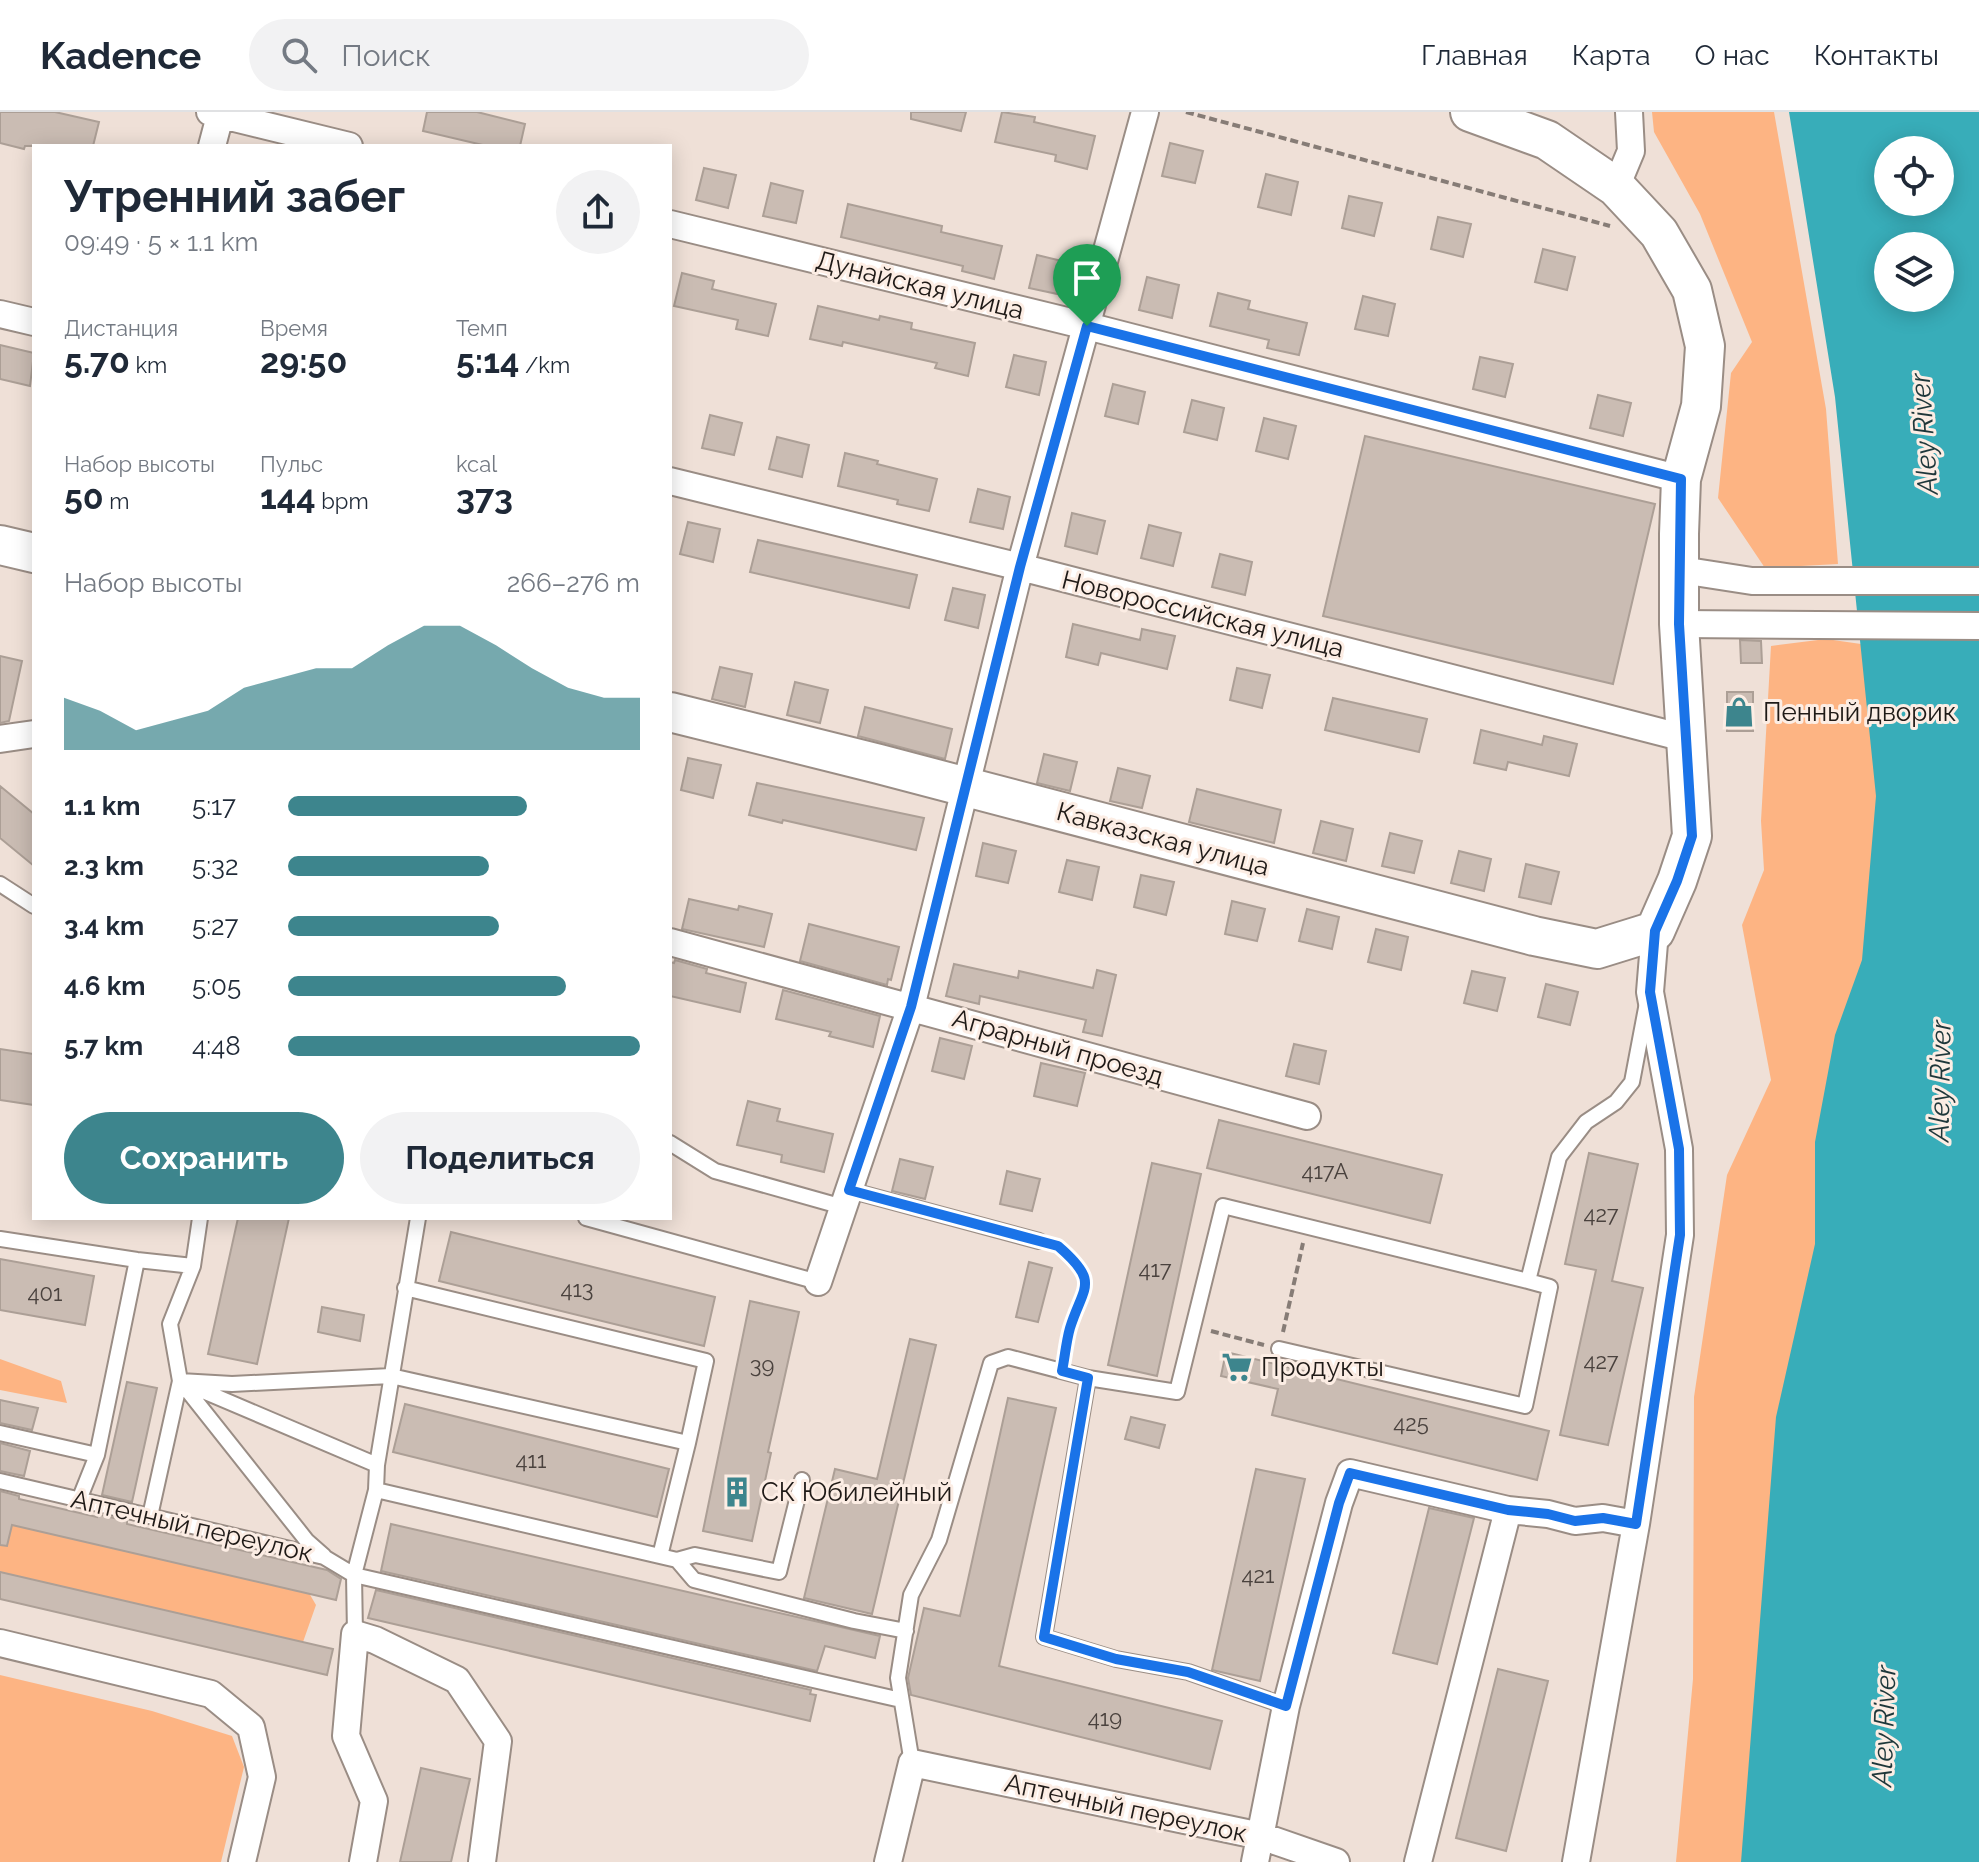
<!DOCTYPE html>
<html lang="ru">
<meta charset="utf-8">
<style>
body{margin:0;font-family:Raleway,sans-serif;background:#f2f2f3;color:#1f2937;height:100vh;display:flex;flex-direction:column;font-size:30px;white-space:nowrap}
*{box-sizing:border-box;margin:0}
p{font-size:26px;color:#747a83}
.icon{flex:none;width:44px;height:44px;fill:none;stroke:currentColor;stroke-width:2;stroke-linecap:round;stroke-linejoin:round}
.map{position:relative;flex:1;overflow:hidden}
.drawer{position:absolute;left:32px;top:32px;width:640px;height:1076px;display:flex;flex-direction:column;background:#fff;border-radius:0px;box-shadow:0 4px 20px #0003}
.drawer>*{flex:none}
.tools{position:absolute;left:1874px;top:24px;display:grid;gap:16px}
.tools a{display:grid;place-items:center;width:80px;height:80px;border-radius:50%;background:#fff;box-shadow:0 4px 20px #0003;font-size:40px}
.pin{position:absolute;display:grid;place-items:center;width:68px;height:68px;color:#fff;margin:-82px -34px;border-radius:50% 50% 50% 0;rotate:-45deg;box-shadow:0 0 8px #0007}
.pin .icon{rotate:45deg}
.round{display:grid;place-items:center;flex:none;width:84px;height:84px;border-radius:42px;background:#f2f2f3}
.summary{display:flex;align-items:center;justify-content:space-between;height:136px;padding:0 32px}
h1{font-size:44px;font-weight:700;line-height:60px}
.stats{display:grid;grid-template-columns:repeat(3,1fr);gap:12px;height:136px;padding:8px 32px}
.stats div{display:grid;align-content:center}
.stats b{font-size:34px;font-weight:700}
.stats small{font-size:22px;font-weight:400}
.stats p{font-size:22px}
.chart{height:224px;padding:16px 32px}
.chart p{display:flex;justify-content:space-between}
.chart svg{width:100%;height:144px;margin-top:8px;fill:#3d858d;opacity:.7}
.primary-button{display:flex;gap:16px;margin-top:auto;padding:16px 32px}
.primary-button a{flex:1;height:92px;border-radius:48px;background:#3d858d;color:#fff;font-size:32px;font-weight:700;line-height:92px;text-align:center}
.primary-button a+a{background:#f2f2f3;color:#1f2937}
ul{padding:0 32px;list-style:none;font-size:26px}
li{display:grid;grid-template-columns:128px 96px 1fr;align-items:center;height:60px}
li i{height:20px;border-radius:10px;background:#3d858d}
header{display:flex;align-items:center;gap:48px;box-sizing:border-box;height:112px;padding:0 40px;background:#fff;border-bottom:2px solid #e0e1e3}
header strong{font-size:38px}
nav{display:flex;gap:44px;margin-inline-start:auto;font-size:28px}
.search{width:560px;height:72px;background:#f2f2f3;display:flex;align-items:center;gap:20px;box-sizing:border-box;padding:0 28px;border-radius:44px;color:#747a83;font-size:30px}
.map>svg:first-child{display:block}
.green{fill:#fdb483}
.water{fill:#38adb9;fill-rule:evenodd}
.building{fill:#cabcb3;stroke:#ac9f96;stroke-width:2}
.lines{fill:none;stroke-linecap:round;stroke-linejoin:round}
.lane-casing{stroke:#9a8d85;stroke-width:18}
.street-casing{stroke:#9a8d85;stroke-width:30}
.secondary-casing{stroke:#9a8d85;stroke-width:42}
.path{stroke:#867c76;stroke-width:4;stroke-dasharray:8 4;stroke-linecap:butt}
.lane{stroke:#fff;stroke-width:14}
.street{stroke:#fff;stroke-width:26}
.secondary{stroke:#fff;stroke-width:38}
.route-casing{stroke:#fff;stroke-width:16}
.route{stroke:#1a73e8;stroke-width:10}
.labels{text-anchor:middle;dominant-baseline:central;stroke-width:6;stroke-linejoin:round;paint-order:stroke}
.number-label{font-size:22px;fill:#4a423e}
.street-label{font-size:26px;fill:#1f1a17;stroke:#fcede4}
.poi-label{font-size:26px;fill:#1f1a17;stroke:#fcede4;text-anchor:start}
.water-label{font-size:28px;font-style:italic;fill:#1e373a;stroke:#fcede4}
</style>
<header>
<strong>Kadence</strong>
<div class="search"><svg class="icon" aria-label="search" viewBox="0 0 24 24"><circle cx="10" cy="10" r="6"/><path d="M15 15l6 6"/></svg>Поиск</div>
<nav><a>Главная</a><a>Карта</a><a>О нас</a><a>Контакты</a></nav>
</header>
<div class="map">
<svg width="1979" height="1750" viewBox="0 0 1979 1750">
<rect width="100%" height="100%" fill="#efe0d7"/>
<path class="green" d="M1652,0h122l52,297 12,155 -73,4 -47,-70 13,-125 21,-31 -52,-128 -46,-82z
M1826,527l56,8 7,199 -133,1016h-80l17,-183 1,-282 33,-222 44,-95 -29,-155 22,-55 -3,-49 10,-175z
M0,1247l61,22 6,22 -67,-13z
M0,1410l309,71 7,12 -13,37 -303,-70z
M0,1563l152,36 80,25 12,31 -23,95h-221z"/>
<path class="water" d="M1789,0h190v1750h-238l35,-445 39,-173v-102l20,-107 27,-75 14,-164 -41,-399zM1888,38h52v52h-52zM1888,134h52v52h-52z"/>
<path class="building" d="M0,0h55l44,10 -6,24h-68l-1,3 -24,-6z
M427,0h50l48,12 -5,22h-33l-64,-15z
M911,0h55l-5,19 -50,-12z
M1002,0l33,5 -1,5 61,14 -8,33 -32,-8 1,-6 -61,-13z
M1170,31l33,8 -8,32 -33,-7z
M704,56l32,7 -8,33 -32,-8z
M1266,62l32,8 -7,33 -33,-8z
M771,71l32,8 -7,32 -33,-7z
M1349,84l33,7 -8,33 -32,-8z
M848,92l94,22 -1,6 61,14 -8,33 -32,-8 1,-5 -122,-29z
M1438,105l33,7 -8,33 -32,-8z
M1543,137l32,8 -8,33 -32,-8z
M1037,143l33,8 -8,32 -33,-7z
M682,161l32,8 -2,8 64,15 -8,32 -32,-7 2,-9 -64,-14z
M1147,165l32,8 -7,33 -33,-8z
M1218,181l32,8 -2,8 59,14 -8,32 -32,-7 2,-8 -59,-14z
M1363,184l32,8 -7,32 -33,-7z
M818,194l61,14 1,-4 32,7 -1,6 64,14 -7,33 -33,-8 2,-5 -94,-21 -1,4 -32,-7z
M0,233l34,8 -4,33 -30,-7z
M1014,243l32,7 -7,33 -33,-8z
M1480,245l33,7 -8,33 -32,-8z
M1113,272l32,8 -7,32 -33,-8z
M1598,283l33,8 -8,33 -33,-8z
M1192,288l32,8 -7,32 -33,-8z
M710,303l32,8 -8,32 -32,-7z
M1264,306l32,8 -8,33 -32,-8z
M1365,324l290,68 -42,180 -290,-68z
M777,325l32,8 -7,32 -33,-8z
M845,341l33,8 -1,3 60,15 -8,32 -32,-7 1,-4 -60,-14z
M978,377l32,8 -7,32 -33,-7z
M1072,401l33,8 -8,33 -32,-8z
M688,410l32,7 -7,33 -33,-8z
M1149,413l32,8 -8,33 -32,-8z
M758,428l159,35 -8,33 -159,-36z
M1220,442l32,8 -7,33 -33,-8z
M953,476l32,7 -7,33 -33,-8z
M1073,512l67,16 2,-11 33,7 -8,33 -66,-16 -3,12 -32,-8z
M1740,528l21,1 1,22h-21z
M0,544l22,5 -13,60 -9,2z
M720,555l32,7 -7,33 -33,-8z
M1237,556l33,7 -8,33 -32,-8z
M795,570l33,8 -8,33 -33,-8z
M1727,580h26v39h-26z
M1333,586l94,21 -8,33 -94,-22z
M865,595l87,22 -7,30 -87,-23z
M1481,618l61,15 2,-9 33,8 -8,32 -61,-14 -2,8 -32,-7z
M1044,642l33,8 -7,29 -33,-8z
M688,646l33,7 -8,33 -32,-8z
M1118,656l32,8 -8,32 -32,-7z
M757,671l167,35 -8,32 -133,-30 -1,3 -33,-8z
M0,674l34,28v52l-34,-28z
M1197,677l84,21 -7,33 -85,-21z
M1321,709l32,8 -7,32 -33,-8z
M1390,721l32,8 -8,32 -32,-7z
M983,731l33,8 -8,32 -32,-7z
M1459,739l32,8 -7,32 -33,-8z
M1067,748l32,7 -7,33 -33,-8z
M1526,752l33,8 -8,32 -32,-7z
M1141,763l33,7 -8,33 -32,-8z
M689,787l49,11 1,-4 33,8 -8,33 -82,-18z
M1232,789l33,8 -8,32 -32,-7z
M1307,797l32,8 -7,32 -33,-8z
M809,812l90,23 -8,33 -3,-1 -1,6 -87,-24z
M1376,817l32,8 -7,33 -33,-8z
M675,848l32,9 -1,4 40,10 -6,29 -70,-16v-34l4,1z
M954,852l64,14 1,-7 74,17 4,-18 19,5 -14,61 -19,-4 3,-12 -106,-24 -1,8 -33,-8z
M1472,859l33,7 -8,33 -33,-8z
M1546,872l32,8 -8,33 -32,-8z
M783,878l97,26 -7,31 -44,-11 2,-4 -55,-13z
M940,926l32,8 -8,33 -32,-8z
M1294,932l32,7 -7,33 -33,-8z
M0,937l34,5v51l-34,-5z
M1041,951l44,10 -8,33 -43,-10z
M748,989l32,8 -3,12 56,13 -9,38 -43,-10 1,-7 -45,-10z
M1219,1008l223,55 -12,48 -223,-55z
M1589,1041l49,11 -26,117 31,7 -35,157 -48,-10 36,-165 -31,-6z
M900,1047l33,8 -8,32 -33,-8z
M1152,1051l49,11 -44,202 -49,-11z
M1007,1059l33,8 -8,32 -32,-7z
M238,1106h51l-32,146 -49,-10z
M451,1120l264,65 -11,49 -265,-65z
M0,1147l94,17 -9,49 -85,-15z
M1029,1150l23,6 -14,54 -22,-5z
M750,1189l49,11 -31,140 3,1 -19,88 -49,-10z
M322,1195l42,8 -4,26 -42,-9z
M910,1227l26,6 -64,269 -68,-16 31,-129 42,10z
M1226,1240l323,79 -12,49 -265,-65 6,-26 -57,-13z
M127,1270l30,6 -25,114 -30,-7z
M1008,1286l48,10 -57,258 223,55 -12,48 -299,-74 -3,-17 16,-70 36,8z
M0,1288l38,8 -6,22 -32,-7z
M405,1292l264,65 -12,48 -264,-65z
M1131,1305l34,8 -6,23 -34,-9z
M0,1331l30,8 -6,25 -24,-5z
M1256,1357l49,10 -45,202 -48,-11z
M0,1379l19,5v3l78,18v-3l30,7v3l200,46 14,9 -5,21 -324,-75 -5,21 -7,-1z
M1429,1396l45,10 -37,146 -44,-11z
M391,1412l489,112 -5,22 -50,-12 -8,25 -436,-100z
M0,1460l333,77 -6,26 -327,-76z
M376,1478l435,100 -1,4 6,1 -6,26 -442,-103z
M1498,1557l50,12 -42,170 -50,-13z
M421,1656l49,11 -19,83h-51z"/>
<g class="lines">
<g class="lane-casing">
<path id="lane" d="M0,772l34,22
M670,1031l45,28 128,36
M849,1078l190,51
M200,1106l-7,48 -23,58 10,57 127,160 17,15
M418,1106l-41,247 -1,25 -22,85 547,125
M586,1106l232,64
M0,1127l137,21 56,6
M1279,1237l246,57 25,-119 -22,-6
M180,1269l52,3 159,-8 297,67 18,-82 -301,-73
M189,1273l188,80
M0,1321l97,22
M0,1369l324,76 30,18 1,59
M376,1378l301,70 18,-5 84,17 23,-92
M79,1388l18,-45 40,-195
M150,1404l30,-135
M660,1444l28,-113
M677,1448l17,20 160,41 52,10
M1286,1594l-98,-34 -72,-13 -72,-22 44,-259 89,14 46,-186 305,75 31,-124 27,-35 30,-20 16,-20 14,-74
M912,1651l-14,-85 13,-83 28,-55 52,-177 17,-6 80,21"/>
</g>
<g class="street-casing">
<path id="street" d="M210,0l139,34
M212,34l9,-34
M1616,75l15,-36 -2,-39
M670,112l417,102 594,153
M0,202l34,8
M670,369l350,86 668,172
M1681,458l71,11h227
M1679,512l300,2
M0,627l34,-5
M670,830l637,174
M818,1170l93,-275 109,-440 125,-455
M0,1531l211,51 40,33 11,50 -20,85
M363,1750l11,-61 -28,-65 9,-102 20,6 82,40 41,61 -16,121
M888,1750l24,-99 349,73 75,26
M1255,1750l31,-156 53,-203 11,-30 158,37 40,4 27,7 28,-3 33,6
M1418,1750l90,-352
M1576,1750l60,-338 44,-289 -1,-86 -29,-157 5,-61"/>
</g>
<g class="secondary-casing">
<path id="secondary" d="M0,433l34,8
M670,600l209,52 655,172 63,13 58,-18 22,-50 15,-45 -13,-212v-90l2,-55 20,-73 4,-60 -13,-56 -33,-57 -43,-46 -69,-47 -77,-28"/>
</g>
<path class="path" d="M1186,0l424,114
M1056,1134l15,11 13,18 2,15 -15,36 -6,28
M1211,1219l53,14
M1283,1220l20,-89"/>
<use href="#lane" class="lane"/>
<use href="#street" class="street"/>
<use href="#secondary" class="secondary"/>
</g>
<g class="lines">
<g class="route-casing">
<path id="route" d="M1087,214l594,153 -2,145 13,212 -15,45 -22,50 -5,61 29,157 1,86 -44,289 -33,-6 -28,3 -27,-7 -40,-4 -158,-37 -11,30 -53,203 -98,-34 -72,-13 -72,-22 44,-259 -26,-7c3,-14 4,-29 8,-43 13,-42 31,-45 -12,-82l-209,-56 62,-183 109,-440z"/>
</g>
<use href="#route" class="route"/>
</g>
<defs>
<g id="shop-bare" transform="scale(2.4)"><path d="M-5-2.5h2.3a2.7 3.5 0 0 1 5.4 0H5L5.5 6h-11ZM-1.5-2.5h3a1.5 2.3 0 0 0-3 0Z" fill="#3d858d" stroke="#fcede4" stroke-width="2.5" paint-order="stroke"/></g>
<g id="supermarket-bare" transform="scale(2.4)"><path d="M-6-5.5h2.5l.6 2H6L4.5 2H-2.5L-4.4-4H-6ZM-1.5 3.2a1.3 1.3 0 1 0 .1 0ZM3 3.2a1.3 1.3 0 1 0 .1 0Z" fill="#3d858d" stroke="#fcede4" stroke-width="2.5" paint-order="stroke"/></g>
<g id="building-bare" transform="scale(2.4)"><path d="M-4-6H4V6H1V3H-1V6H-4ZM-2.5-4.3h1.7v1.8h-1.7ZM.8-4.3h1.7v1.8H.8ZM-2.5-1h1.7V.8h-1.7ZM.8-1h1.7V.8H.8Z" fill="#3d858d" stroke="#fcede4" stroke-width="2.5" paint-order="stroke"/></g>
</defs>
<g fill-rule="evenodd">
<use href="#shop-bare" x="1739" y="600"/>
<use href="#supermarket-bare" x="1237" y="1255"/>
<use href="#building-bare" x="737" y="1380"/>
</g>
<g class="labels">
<g class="number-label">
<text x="1325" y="1059">417А</text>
<text x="1601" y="1102">427</text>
<text x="1155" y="1157">417</text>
<text x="577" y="1177">413</text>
<text x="45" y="1181">401</text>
<text x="1601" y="1249">427</text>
<text x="762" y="1253">39</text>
<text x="1411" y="1311">425</text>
<text x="531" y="1348">411</text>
<text x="1258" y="1463">421</text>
<text x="1105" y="1606">419</text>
</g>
<g class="street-label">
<text transform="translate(920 173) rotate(14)">Дунайская улица</text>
<text transform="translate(1203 502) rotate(14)">Новороссийская улица</text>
<text transform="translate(1163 727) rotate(15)">Кавказская улица</text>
<text transform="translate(1058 935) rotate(16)">Аграрный проезд</text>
<text transform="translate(192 1414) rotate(13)">Аптечный переулок</text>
<text transform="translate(1126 1696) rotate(12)">Аптечный переулок</text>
</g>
<g class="poi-label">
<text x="1763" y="600">Пенный дворик</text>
<text x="1261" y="1255">Продукты</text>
<text x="761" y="1380">СК Юбилейный</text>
</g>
<g class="water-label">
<text transform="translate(1924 322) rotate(-94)">Aley River</text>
<text transform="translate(1940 969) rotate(-89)">Aley River</text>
<text transform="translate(1884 1614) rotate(-88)">Aley River</text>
</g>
</g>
</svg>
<div class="tools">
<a><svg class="icon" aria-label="locate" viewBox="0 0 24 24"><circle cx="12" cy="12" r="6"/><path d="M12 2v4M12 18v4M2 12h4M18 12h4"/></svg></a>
<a><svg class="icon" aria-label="layers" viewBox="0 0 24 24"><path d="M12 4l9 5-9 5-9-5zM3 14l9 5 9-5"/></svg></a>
</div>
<div class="pin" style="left:1087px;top:214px;background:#1e9e55"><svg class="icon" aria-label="arrive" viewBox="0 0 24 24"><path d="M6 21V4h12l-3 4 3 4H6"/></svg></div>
<section class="drawer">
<div class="summary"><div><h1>Утренний забег</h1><p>09:49 · 5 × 1.1 km</p></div><a class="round"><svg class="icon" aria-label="share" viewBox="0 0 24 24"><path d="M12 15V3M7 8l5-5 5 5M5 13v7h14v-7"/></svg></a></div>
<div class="stats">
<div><p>Дистанция</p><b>5.70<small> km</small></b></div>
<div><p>Время</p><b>29:50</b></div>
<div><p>Темп</p><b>5:14<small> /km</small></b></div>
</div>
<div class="stats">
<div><p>Набор высоты</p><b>50<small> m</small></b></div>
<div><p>Пульс</p><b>144<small> bpm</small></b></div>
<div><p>kcal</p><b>373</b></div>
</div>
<div class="chart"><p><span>Набор высоты</span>266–276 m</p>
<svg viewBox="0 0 160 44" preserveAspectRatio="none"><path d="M0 44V28L10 32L20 38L30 35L40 32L50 25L60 22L70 19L80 19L90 12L100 6L110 6L120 12L130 19L140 25L150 28L160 28V44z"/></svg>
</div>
<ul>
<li><b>1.1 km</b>5:17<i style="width:68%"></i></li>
<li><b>2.3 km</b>5:32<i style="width:57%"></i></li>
<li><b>3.4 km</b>5:27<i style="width:60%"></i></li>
<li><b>4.6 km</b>5:05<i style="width:79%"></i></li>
<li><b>5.7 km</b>4:48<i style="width:100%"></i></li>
</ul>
<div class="primary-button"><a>Сохранить</a><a>Поделиться</a></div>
</section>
</div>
